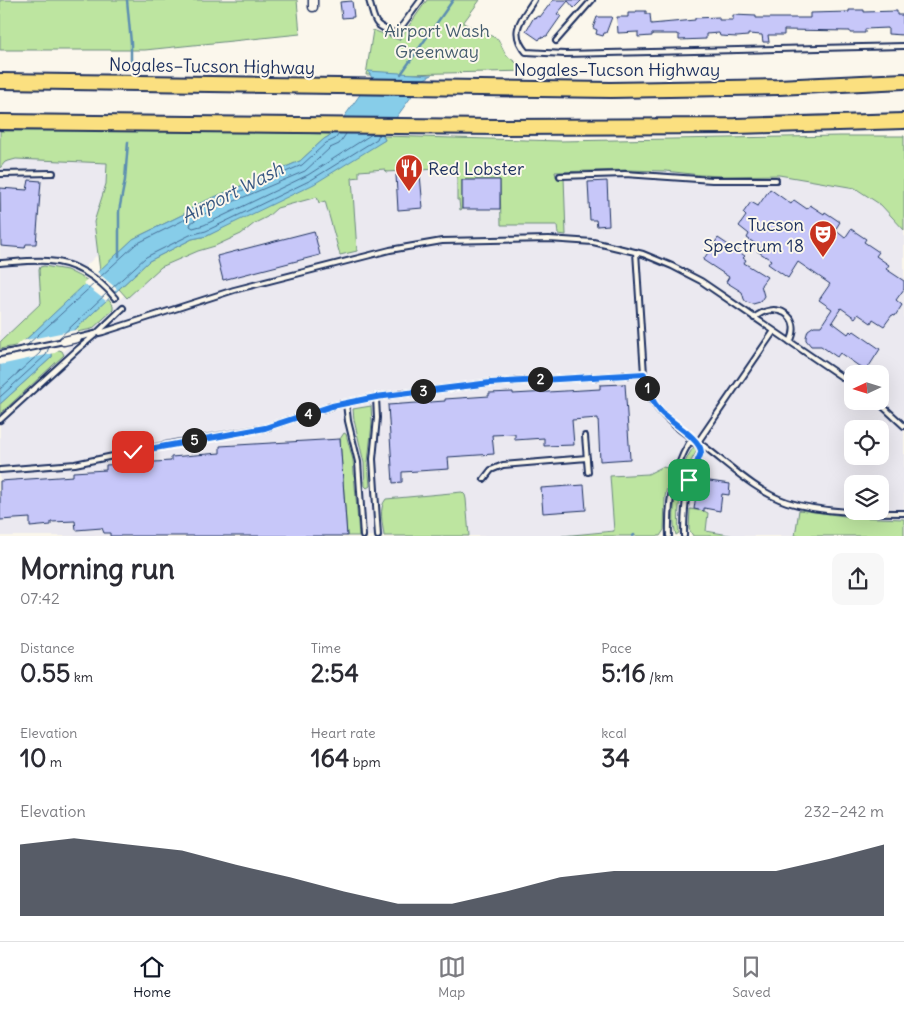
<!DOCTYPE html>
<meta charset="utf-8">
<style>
body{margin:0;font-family:Delius,sans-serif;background:#f7f7f7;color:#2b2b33;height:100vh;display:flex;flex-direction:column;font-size:19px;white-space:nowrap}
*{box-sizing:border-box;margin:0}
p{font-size:16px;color:#7c7c81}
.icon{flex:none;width:28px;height:28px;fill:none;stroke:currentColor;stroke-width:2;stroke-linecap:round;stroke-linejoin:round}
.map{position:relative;height:536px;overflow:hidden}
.panel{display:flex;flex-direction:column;background:#fff;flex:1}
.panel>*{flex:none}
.needle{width:32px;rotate:266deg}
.fabs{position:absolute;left:844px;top:365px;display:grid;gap:10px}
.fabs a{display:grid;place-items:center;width:45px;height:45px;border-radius:10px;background:#fff;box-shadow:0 5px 20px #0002;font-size:25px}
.pin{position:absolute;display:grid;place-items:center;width:42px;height:42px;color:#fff;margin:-21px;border-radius:10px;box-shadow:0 2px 8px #0006}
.km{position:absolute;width:25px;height:25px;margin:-12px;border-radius:50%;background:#222;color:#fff;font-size:14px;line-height:25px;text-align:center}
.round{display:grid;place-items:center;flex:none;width:52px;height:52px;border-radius:10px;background:#f7f7f7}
.overview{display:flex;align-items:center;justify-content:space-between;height:85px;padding:0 20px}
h1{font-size:28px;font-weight:800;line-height:38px}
.figures{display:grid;grid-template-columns:repeat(3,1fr);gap:8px;height:85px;padding:5px 20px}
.figures div{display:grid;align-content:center}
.figures b{font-size:25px;font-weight:800}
.figures small{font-size:14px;font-weight:400}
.figures p{font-size:14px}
.chart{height:140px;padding:10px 20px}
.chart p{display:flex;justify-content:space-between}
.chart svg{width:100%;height:90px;margin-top:5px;fill:#111827;opacity:.7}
.dock{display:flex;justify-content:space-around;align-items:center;height:70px;border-top:1px solid #e1e1e2;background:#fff;font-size:14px;color:#7c7c81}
.dock a{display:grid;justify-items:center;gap:2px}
.dock .current{color:#111827}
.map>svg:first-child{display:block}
.built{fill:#ebe9f0;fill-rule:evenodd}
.green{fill:#bde5a0;stroke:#6c8a7f}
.water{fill:#87cde9;stroke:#5c8eb1}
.pier{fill:#fbf7ec}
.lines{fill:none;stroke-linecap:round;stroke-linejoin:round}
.shore{stroke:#466e96;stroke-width:1}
.stream{stroke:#5c8eb1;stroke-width:2.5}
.building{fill:#c7c7f9;stroke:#1b2f5e}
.service-casing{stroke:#1b2f5e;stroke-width:8}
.minor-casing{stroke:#1b2f5e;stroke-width:11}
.motorway-casing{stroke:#1b2f5e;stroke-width:18}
.service{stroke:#fbf7ec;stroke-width:4}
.minor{stroke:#fbf7ec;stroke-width:8}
.motorway{stroke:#fbe080;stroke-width:14}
.route-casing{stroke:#fff;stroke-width:10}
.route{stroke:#1a73e8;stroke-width:6}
.labels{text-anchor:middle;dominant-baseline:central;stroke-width:4;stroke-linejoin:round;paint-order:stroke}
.park-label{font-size:18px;fill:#445c6e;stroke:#fbf7ec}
.street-label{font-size:18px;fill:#1b2f5e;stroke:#fbf7ec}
.poi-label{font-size:18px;fill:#1b2f5e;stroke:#fbf7ec;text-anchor:start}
.water-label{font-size:19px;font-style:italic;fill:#365681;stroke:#fbf7ec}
</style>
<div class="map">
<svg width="904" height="536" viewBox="0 0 904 536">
<rect width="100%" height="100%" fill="#fbf7ec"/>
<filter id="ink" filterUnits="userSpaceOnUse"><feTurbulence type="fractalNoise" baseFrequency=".02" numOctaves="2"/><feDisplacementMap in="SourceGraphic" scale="10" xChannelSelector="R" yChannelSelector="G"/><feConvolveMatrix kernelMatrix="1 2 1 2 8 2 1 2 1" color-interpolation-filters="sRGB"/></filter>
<g filter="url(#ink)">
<path class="built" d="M0,157l271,2 -164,86 -107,107z
M680,159l224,25v352h-169l-42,-8 -72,2 -59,6h-562v-126l133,-123 32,-25 192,-100zM852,374h28v27h-28zM852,429h28v27h-28zM852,484h28v27h-28z"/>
<path class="green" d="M0,0h297l3,34 -155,16h-145z
M427,0h53l-17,23 35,16 8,16 21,16 -161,4 7,-45 26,10z
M153,130l179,4 -8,5 -24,22 -104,44 -12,9 -51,25 -33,32 -6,-49 12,-38 1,-21 -91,-4 -11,3 -5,6v-37z
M383,136l177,5 280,-5h64v94l-23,-25 -26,-17 -76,-13 -54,1 -25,-1 -34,-4 -41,-1 -70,2 1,5h8l2,58 -8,-1 -1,-9h-56l-1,-45h-38v29l-2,1 -1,-10h-2v-30l-20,-1 -51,3 -1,-3 -26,2v6l-7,1 5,73 -17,4 -15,-54 -6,2 -2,-6 -40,11 -10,9 -12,6 -14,11 -26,12 -17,5 -37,16 -34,31 -8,-9 30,-28 43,-22 15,-3 178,-96z
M44,266l23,4 22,11 -69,64 -20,4v-7l41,-39 -2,-33 1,-3z
M108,298l5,7v5l-21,19 -20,4z
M59,350l3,1 2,4 -64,59v-10l52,-47v-6z
M371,406l1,17 -4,39 2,24 -3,2 -2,-2 -1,-23 -10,-43 -1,-11z
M344,433l2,1 7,26 6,76h-12l-7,-97z
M694,447h2l1,4c-16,23 -20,54 -18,82l-3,2c-7,-22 3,-70 18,-88z
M662,467l6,1 2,5 -5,24 -1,33 -4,6h-98l52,-5 -4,-55 38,-2z
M462,492l3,3 1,4 3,37h-85c-1,-11 -6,-28 2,-37z
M690,509l14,2 4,2 -2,18 29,5h-42l-4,-7z
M799,510l53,7 52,2v17h-109z"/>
<path class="water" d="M368,71l64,4 -8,4 -41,57 2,4 -71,44 -107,52 -15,3 -43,22 -97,90v6l-52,47v-40l133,-125 51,-25 12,-9 104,-44 24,-22 7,-4 41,-57z"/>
<path class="pier" d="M96,271l21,18 -11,12 -23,-18z
M80,329l-25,24 -55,12v-5l21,-19z"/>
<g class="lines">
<path class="shore" d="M346,134l-7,10 -9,4 -25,23 -103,44 -11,8 -1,3 3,2 11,-3 104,-50 64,-41
M99,278l37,-34 50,-25 13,-10 103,-44 24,-22 9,-4 4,-5
M111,289l35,-32 44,-22 16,-4 105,-51 66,-41 2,-5
M58,339l49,-46
M27,345l68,-62
M0,389l40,-36 1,-4
M0,397l46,-42 3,-8"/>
<path class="stream" d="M127,0l4,43v23
M401,74l52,-74
M119,256v-45l6,-31 3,-38
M633,536l1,-1"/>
</g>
<path class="building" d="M553,0h29l-8,8 -6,-7 -11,13 4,2 -14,20h-2l-2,2 -2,-1 -2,3 -13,-9 8,-14 1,1 3,-2 2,1z
M352,1l2,16 -12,1 -2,-16z
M849,10h15v2l33,-1v4h6v20l-15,-1v-6l-23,1v4h-15v-2l-66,-1v5h-16l1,7h-6l-1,-7 -14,-1v2l-11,1 -17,-1 -1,-3 -13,1v5l-27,1v-5h-2v-1h-25v2l-14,1v-5l-20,1 -1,-16h11v-4h8v-2h10v3h4l1,10 44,-4v-2l24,-1v3h14v-5l23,1v2h54v-5l39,-1z
M597,17h15l-6,16h-2l-1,3 -7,-2 1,-4 -4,-2z
M420,174l3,34 -25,2 -2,-35z
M29,180l12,1 -5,63h-10l-1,4 -24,-2 -1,-58 27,2z
M462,180h38v29h-38z
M607,181l2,44 -12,1 -1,-6h-6l-2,-38z
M770,189l21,15 3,-4 13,9 3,-4 14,9 1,-2 15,10 -5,8 10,8 6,-9 15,10 -2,3 15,10 -3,4 13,9 -3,4 18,12v8l-8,11 6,5 -7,11 -3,-1 -8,11 -11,-7 -2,4 -13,-9 -3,4 -14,-10 -9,14 16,12 2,-3 2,2 2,-2 26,18 -14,22 -26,-18 -3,4 -16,-11h-10l-5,-6v-3l2,-7 6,-4h7l11,-17 -13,-9 11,-16 -32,-22 -10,16 -20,-14 3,-4 -14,-9 3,-4 -13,-9 2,-4 -10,-8 7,-10 -3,-3 8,-11 7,4z
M314,231l6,24 -97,25 -6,-24z
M718,238l27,18 -2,2 3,2 -2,3 23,14 -6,8 3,11 -4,6 -7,2 -7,-2 -2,-3 -2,-7 -16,-10 3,-5 -26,-17z
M625,384l5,75 -30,2 -2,-43 -26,2 2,25 -30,1v-8l-29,2v-6l-23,1 2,19 -46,3 1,12 -47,3v10l-9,1 -5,-78 57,-4v-2l44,-3v-3l24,-1v2l87,-5v-4z
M340,439l7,97h-237v-3h-6l-2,-5 -26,2 -1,-9 -24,1v3l-21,2v-9l-30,2v-39l73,-5v-4l33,-2v-5l65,-4v-4l49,-4v-7z
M703,480l27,4 -1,11 -7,-1 -2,17 -16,-3v3l-10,-2 2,-14 4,1z
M584,485l2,25 -43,3 -2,-25z"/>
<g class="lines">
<g class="service-casing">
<path id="service" d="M369,0c7,24 3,24 27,34l25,-34
M534,0c-12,19 -26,31 -8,52l39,2 339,-8
M556,41l36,-41
M0,174l53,-1
M560,176l65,-2 87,6h64
M0,263c16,-1 32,-3 48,-2 26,1 51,17 67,37
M754,318c20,-18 50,-3 36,24
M78,338l25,-6 131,-42 156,-40 52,-9 107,-2 44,3 50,12 29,12 29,15 151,103
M0,354l64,-13
M644,374c1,13 6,25 14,35 12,15 31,27 47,38 25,19 52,45 82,55 35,11 80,11 117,11
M376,397l1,21 -4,41 5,77
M877,401l27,25
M346,403l2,18 10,41 5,74
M0,420l78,-71 18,-15 27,-26
M585,436l3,36
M0,470l75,-6 100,-21 90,-15 67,-22 44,-9 114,-14 154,-9 -8,-122
M484,479l7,-9 12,-5 84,-7
M669,536c-1,-33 3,-64 20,-93l9,-1 76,-111
M684,536c0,-30 2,-56 17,-83l-3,-11"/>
</g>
<g class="minor-casing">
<path id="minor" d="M313,0v7
M64,341l13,-3"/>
</g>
<g class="motorway-casing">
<path id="motorway" d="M0,81l611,9 167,-3 126,-6
M0,122l498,5 237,-1 169,-5"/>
</g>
<use href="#service" class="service"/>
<use href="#minor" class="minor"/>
<use href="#motorway" class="motorway"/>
</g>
</g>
<g class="lines" filter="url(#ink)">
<g class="route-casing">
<path id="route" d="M133,452l132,-24 67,-22 44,-9 114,-14 154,-9c2,14 7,27 17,38 9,10 40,27 40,40 0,3 -10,23 -12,28"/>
</g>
<use href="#route" class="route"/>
</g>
<defs>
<g id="restaurant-pin" transform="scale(1.4375)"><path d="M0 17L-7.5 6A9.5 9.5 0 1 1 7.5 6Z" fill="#c8321e" stroke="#fbf7ec"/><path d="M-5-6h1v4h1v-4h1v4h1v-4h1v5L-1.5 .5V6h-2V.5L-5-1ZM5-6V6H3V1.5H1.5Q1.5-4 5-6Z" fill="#fff"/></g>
<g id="theatre-pin" transform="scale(1.4375)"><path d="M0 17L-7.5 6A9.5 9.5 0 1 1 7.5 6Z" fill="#c8321e" stroke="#fbf7ec"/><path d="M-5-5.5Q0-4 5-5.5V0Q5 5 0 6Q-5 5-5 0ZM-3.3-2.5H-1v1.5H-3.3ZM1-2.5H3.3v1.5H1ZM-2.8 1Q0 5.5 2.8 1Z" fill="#fff"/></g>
</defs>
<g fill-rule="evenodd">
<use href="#restaurant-pin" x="409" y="168"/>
<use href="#theatre-pin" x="823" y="234"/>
</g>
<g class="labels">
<g class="park-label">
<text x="437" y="30">Airport Wash<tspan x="437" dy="21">Greenway</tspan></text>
</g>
<g class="street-label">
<text transform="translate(212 66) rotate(1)">Nogales–Tucson Highway</text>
<text x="617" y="69">Nogales–Tucson Highway</text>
</g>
<g class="poi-label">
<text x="428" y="168">Red Lobster</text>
<text x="804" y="224" text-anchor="end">Tucson<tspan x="804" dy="21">Spectrum 18</tspan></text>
</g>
<g class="water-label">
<text transform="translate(232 192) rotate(-27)">Airport Wash</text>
</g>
</g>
</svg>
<div class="fabs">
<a><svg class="needle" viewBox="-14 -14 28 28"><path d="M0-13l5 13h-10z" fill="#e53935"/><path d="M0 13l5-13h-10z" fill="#7c7c81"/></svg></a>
<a><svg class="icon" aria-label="locate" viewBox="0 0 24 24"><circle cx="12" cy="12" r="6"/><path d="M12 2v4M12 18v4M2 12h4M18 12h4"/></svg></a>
<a><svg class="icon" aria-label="layers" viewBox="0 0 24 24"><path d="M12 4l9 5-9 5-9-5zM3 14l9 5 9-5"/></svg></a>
</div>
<div class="pin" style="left:689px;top:480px;background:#1e9e55"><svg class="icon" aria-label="arrive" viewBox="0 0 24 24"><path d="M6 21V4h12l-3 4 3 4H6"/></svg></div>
<div class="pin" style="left:133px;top:452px;background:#d93025"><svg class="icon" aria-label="check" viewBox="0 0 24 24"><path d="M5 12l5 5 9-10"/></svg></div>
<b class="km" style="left:647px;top:388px">1</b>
<b class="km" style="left:540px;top:379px">2</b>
<b class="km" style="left:423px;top:391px">3</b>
<b class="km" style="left:308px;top:414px">4</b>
<b class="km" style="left:194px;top:440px">5</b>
</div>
<section class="panel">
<div class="overview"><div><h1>Morning run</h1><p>07:42</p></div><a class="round"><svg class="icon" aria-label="share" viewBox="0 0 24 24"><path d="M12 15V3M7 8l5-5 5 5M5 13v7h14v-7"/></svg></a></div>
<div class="figures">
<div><p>Distance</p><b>0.55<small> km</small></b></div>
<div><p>Time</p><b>2:54</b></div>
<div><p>Pace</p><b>5:16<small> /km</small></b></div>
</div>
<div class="figures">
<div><p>Elevation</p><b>10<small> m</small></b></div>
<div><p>Heart rate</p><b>164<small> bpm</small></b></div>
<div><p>kcal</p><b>34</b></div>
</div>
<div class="chart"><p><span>Elevation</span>232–242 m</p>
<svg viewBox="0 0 160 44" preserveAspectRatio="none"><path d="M0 44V9L10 6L20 9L30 12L40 19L50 25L60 32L70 38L80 38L90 32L100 25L110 22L120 22L130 22L140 22L150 16L160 9V44z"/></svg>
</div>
</section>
<nav class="dock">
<a class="current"><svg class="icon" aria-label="home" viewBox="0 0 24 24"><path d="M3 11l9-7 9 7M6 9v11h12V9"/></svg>Home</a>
<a><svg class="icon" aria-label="map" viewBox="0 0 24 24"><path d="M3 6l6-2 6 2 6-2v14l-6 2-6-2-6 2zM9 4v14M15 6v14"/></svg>Map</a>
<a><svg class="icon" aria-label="saved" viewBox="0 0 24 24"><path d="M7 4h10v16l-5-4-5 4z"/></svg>Saved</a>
</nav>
